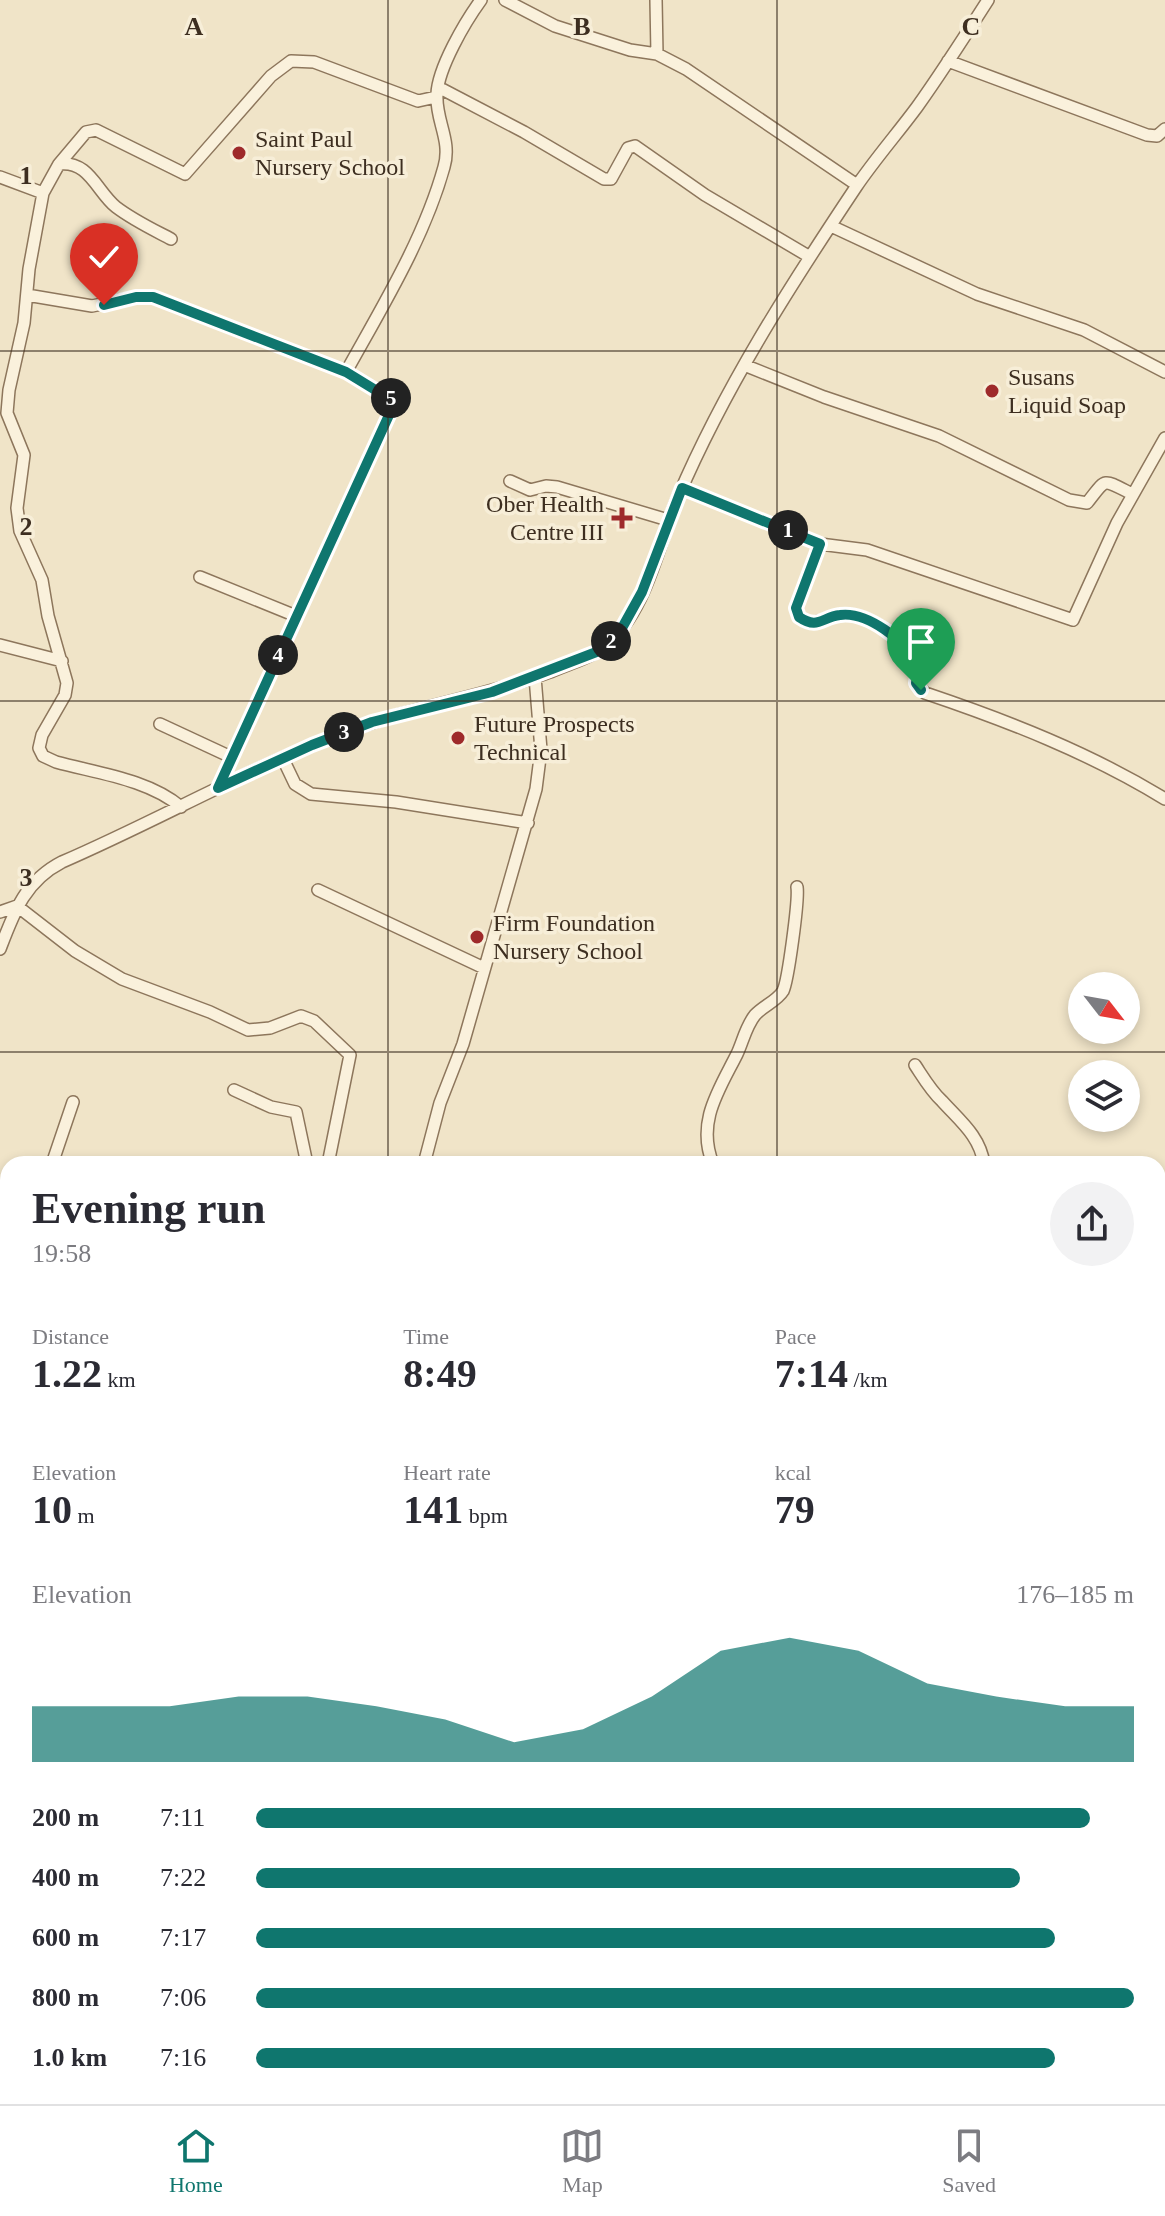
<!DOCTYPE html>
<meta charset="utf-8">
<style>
body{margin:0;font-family:Georgia,serif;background:#f2f2f3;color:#2b2b33;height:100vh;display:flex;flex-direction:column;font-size:30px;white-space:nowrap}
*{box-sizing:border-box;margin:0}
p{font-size:26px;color:#7c7c81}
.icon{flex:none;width:44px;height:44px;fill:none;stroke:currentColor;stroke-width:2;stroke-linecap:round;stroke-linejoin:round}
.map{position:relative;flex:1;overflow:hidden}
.sheet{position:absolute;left:0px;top:1156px;width:1166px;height:948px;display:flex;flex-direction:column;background:#fff;border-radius:24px 24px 0 0;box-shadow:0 4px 12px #0003}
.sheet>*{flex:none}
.needle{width:52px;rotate:121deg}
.tools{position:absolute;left:1068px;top:972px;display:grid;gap:16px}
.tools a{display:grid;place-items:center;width:72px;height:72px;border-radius:50%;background:#fff;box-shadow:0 4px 12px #0003;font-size:40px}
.pin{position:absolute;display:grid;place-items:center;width:68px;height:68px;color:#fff;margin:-82px -34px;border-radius:50% 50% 50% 0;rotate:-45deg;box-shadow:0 0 8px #0007}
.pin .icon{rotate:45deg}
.km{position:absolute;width:40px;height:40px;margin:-20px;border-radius:50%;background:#222;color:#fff;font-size:22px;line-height:40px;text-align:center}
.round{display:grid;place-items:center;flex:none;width:84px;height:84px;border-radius:42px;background:#f2f2f3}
.headline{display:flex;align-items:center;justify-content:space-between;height:136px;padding:0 32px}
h1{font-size:44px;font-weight:600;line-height:60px}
.metrics{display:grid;grid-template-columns:repeat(3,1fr);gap:12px;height:136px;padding:8px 32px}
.metrics div{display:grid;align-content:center}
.metrics b{font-size:40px;font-weight:600}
.metrics small{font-size:22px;font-weight:400}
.metrics p{font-size:22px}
.chart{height:224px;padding:16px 32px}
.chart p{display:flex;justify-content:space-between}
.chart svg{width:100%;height:144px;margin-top:8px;fill:#0f766e;opacity:.7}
ul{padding:0 32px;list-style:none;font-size:26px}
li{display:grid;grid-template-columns:128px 96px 1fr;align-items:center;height:60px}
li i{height:20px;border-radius:10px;background:#0f766e}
.menu{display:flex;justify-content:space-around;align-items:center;height:112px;border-top:2px solid #e1e1e2;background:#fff;font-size:22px;color:#7c7c81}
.menu a{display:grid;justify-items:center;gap:4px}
.menu .on{color:#0f766e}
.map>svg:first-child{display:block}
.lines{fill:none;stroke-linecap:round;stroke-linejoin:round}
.stream{stroke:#6f938a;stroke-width:3}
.minor-casing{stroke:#8d765c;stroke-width:14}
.major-casing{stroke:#5b4430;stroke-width:17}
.minor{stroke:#faf1dc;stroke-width:11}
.major{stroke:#f3d9a0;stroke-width:14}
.route-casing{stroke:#fff;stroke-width:16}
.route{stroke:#0f766e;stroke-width:10}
.grid{fill:none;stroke:#3d2e20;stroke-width:2;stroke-opacity:0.55}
.poi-dot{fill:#9e2a2b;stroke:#f7eed8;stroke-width:3}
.labels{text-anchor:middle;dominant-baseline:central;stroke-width:7;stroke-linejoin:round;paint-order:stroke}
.poi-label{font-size:24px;fill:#3d2e20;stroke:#f7eed8;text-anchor:start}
.grid-label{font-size:26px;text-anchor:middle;font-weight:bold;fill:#3d2e20;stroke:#f7eed8;stroke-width:7;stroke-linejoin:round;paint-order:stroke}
</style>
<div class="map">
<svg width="1165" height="2104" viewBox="0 0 1165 2104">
<rect width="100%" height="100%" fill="#f0e4c8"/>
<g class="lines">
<path class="stream" d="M1158,1645l7,1
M172,2104l5,-8"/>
<g class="minor-casing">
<path id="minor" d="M505,0l50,26 75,24 27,4 29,15 171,116
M656,0l1,54
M948,61l199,74 10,1 8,-7
M438,87l86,45 80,47h7l17,-31 7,-2 70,49 105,62
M59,164l27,-32 10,-2 89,44 86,-98 20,-15 23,1 104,39 18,-4
M0,177l43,16
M831,226l146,68 107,36 81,42
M171,239c-19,-10 -38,-19 -55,-32 -19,-15 -27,-47 -57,-43l-16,29 -14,76 -5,54 -15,67 -2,23 17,42 -7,53 3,23 22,49 6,36 19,67 -2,12 -23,40 -3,13 4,8 13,6c40,11 92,17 125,45
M27,295l65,11 44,-9h17l193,75 49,30 -177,386
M744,365l80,32 115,39 130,64 18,3c20,-25 14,-25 45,-9
M346,372c36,-65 78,-133 98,-205 8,-27 -9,-47 -7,-73 1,-26 28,-72 44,-94
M510,481l20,9 16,-4 11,1 111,33
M682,488l138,56 47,6 206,70 44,-97 48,-85
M820,544l-24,64 3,9c17,12 24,0 41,-2 28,-4 65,26 79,48l-3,20 9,10c83,28 165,60 240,106
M200,577l96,39
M0,645l62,16
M160,724l71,33
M283,759l12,25 16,10 85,8 132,21
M318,890l166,78
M0,912l17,-6 58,45 47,28 88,33 38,18 22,-2 31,-12 13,5 36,34 -22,109
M0,949c14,-37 25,-68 62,-87 95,-41 185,-93 281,-129 68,-26 140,-36 207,-61 18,-8 39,-13 55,-26 42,-34 53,-101 73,-149 47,-110 112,-211 178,-310 19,-28 41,-53 61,-80 25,-35 48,-71 71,-107
M915,1065c8,12 16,26 27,36 18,20 38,35 42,63
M234,1090l37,17 25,5 11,52
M52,1164l21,-62
M424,1164l16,-61 23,-59 73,-255 5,-39 -6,-73
M713,1164c-17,-42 6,-74 24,-110 6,-13 9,-28 18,-39 8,-9 22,-14 28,-24 5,-10 16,-91 14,-104
M0,1271h8
M1158,1287h7
M0,1394l8,-14
M0,1452l8,7
M1158,1857l7,-14
M1158,1868l7,1
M1158,2056l7,-2
M700,2104l6,-8
M1143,2104l1,-8"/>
</g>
<g class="major-casing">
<path id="major" d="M1158,1472l7,-6
M481,2104l8,-8"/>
</g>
<use href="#minor" class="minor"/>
<use href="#major" class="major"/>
</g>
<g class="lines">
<g class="route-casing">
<path id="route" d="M104,305l32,-8h17l193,75 49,30 -177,386 94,-43 60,-23 120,-30 107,-41 23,-23 20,-36 40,-104 138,56 -24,64 3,9c19,13 23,0 41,-2 28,-4 65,27 79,48l-3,20 5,7"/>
</g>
<use href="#route" class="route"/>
</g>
<path class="grid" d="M388,0v1164M777,0v1164M0,351h1165M0,701h1165M0,1052h1165M0,1403h8M1158,1403h7M0,1753h8M1158,1753h7M388,2096v8M777,2096v8"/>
<g class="poi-dot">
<circle cx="239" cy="153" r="8"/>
<circle cx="992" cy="391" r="8"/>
<path d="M618 506h8v8h8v8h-8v8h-8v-8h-8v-8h8z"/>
<circle cx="458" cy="738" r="8"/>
<circle cx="477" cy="937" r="8"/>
</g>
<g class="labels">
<g class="poi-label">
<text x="255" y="139">Saint Paul<tspan x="255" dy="28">Nursery School</tspan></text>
<text x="1008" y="377">Susans<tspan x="1008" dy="28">Liquid Soap</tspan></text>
<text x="604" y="504" text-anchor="end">Ober Health<tspan x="604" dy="28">Centre III</tspan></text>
<text x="474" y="724">Future Prospects<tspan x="474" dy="28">Technical</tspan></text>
<text x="493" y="923">Firm Foundation<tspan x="493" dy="28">Nursery School</tspan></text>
</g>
</g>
<g class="grid-label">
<text x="194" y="35">A</text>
<text x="582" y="35">B</text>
<text x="971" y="35">C</text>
<text x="26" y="184">1</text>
<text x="26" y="535">2</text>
<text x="26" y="886">3</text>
</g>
</svg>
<div class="tools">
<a><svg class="needle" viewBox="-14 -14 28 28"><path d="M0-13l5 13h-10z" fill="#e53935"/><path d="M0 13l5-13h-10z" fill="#7c7c81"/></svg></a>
<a><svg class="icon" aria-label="layers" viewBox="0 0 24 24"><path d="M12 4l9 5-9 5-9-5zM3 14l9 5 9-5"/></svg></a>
</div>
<div class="pin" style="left:921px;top:690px;background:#1e9e55"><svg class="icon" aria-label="arrive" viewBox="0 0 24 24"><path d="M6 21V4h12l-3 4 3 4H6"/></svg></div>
<div class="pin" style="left:104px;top:305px;background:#d93025"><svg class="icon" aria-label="check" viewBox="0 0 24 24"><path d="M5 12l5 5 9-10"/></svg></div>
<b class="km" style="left:788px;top:530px">1</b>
<b class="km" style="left:611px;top:641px">2</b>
<b class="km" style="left:344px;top:732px">3</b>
<b class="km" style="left:278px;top:655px">4</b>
<b class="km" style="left:391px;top:398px">5</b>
<section class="sheet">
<div class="headline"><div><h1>Evening run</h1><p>19:58</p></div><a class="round"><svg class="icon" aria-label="share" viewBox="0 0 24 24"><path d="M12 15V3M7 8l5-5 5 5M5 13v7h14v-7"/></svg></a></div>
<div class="metrics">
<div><p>Distance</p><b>1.22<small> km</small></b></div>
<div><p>Time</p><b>8:49</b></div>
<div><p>Pace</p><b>7:14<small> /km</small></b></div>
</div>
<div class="metrics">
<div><p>Elevation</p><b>10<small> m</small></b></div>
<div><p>Heart rate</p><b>141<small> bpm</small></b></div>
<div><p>kcal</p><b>79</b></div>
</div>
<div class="chart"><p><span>Elevation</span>176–185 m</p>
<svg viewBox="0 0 160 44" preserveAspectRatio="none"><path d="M0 44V27L10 27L20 27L30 24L40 24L50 27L60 31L70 38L80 34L90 24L100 10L110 6L120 10L130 20L140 24L150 27L160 27V44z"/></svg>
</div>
<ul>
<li><b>200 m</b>7:11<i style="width:95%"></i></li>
<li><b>400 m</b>7:22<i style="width:87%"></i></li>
<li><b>600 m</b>7:17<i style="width:91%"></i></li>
<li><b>800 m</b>7:06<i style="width:100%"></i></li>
<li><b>1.0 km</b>7:16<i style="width:91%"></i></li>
</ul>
</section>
</div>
<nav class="menu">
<a class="on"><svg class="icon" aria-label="home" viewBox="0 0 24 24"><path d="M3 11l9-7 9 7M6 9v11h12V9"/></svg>Home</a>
<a><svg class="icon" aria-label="map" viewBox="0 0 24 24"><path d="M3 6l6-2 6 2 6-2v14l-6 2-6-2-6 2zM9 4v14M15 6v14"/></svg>Map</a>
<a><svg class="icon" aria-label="saved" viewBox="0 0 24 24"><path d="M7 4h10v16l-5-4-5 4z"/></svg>Saved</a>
</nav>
